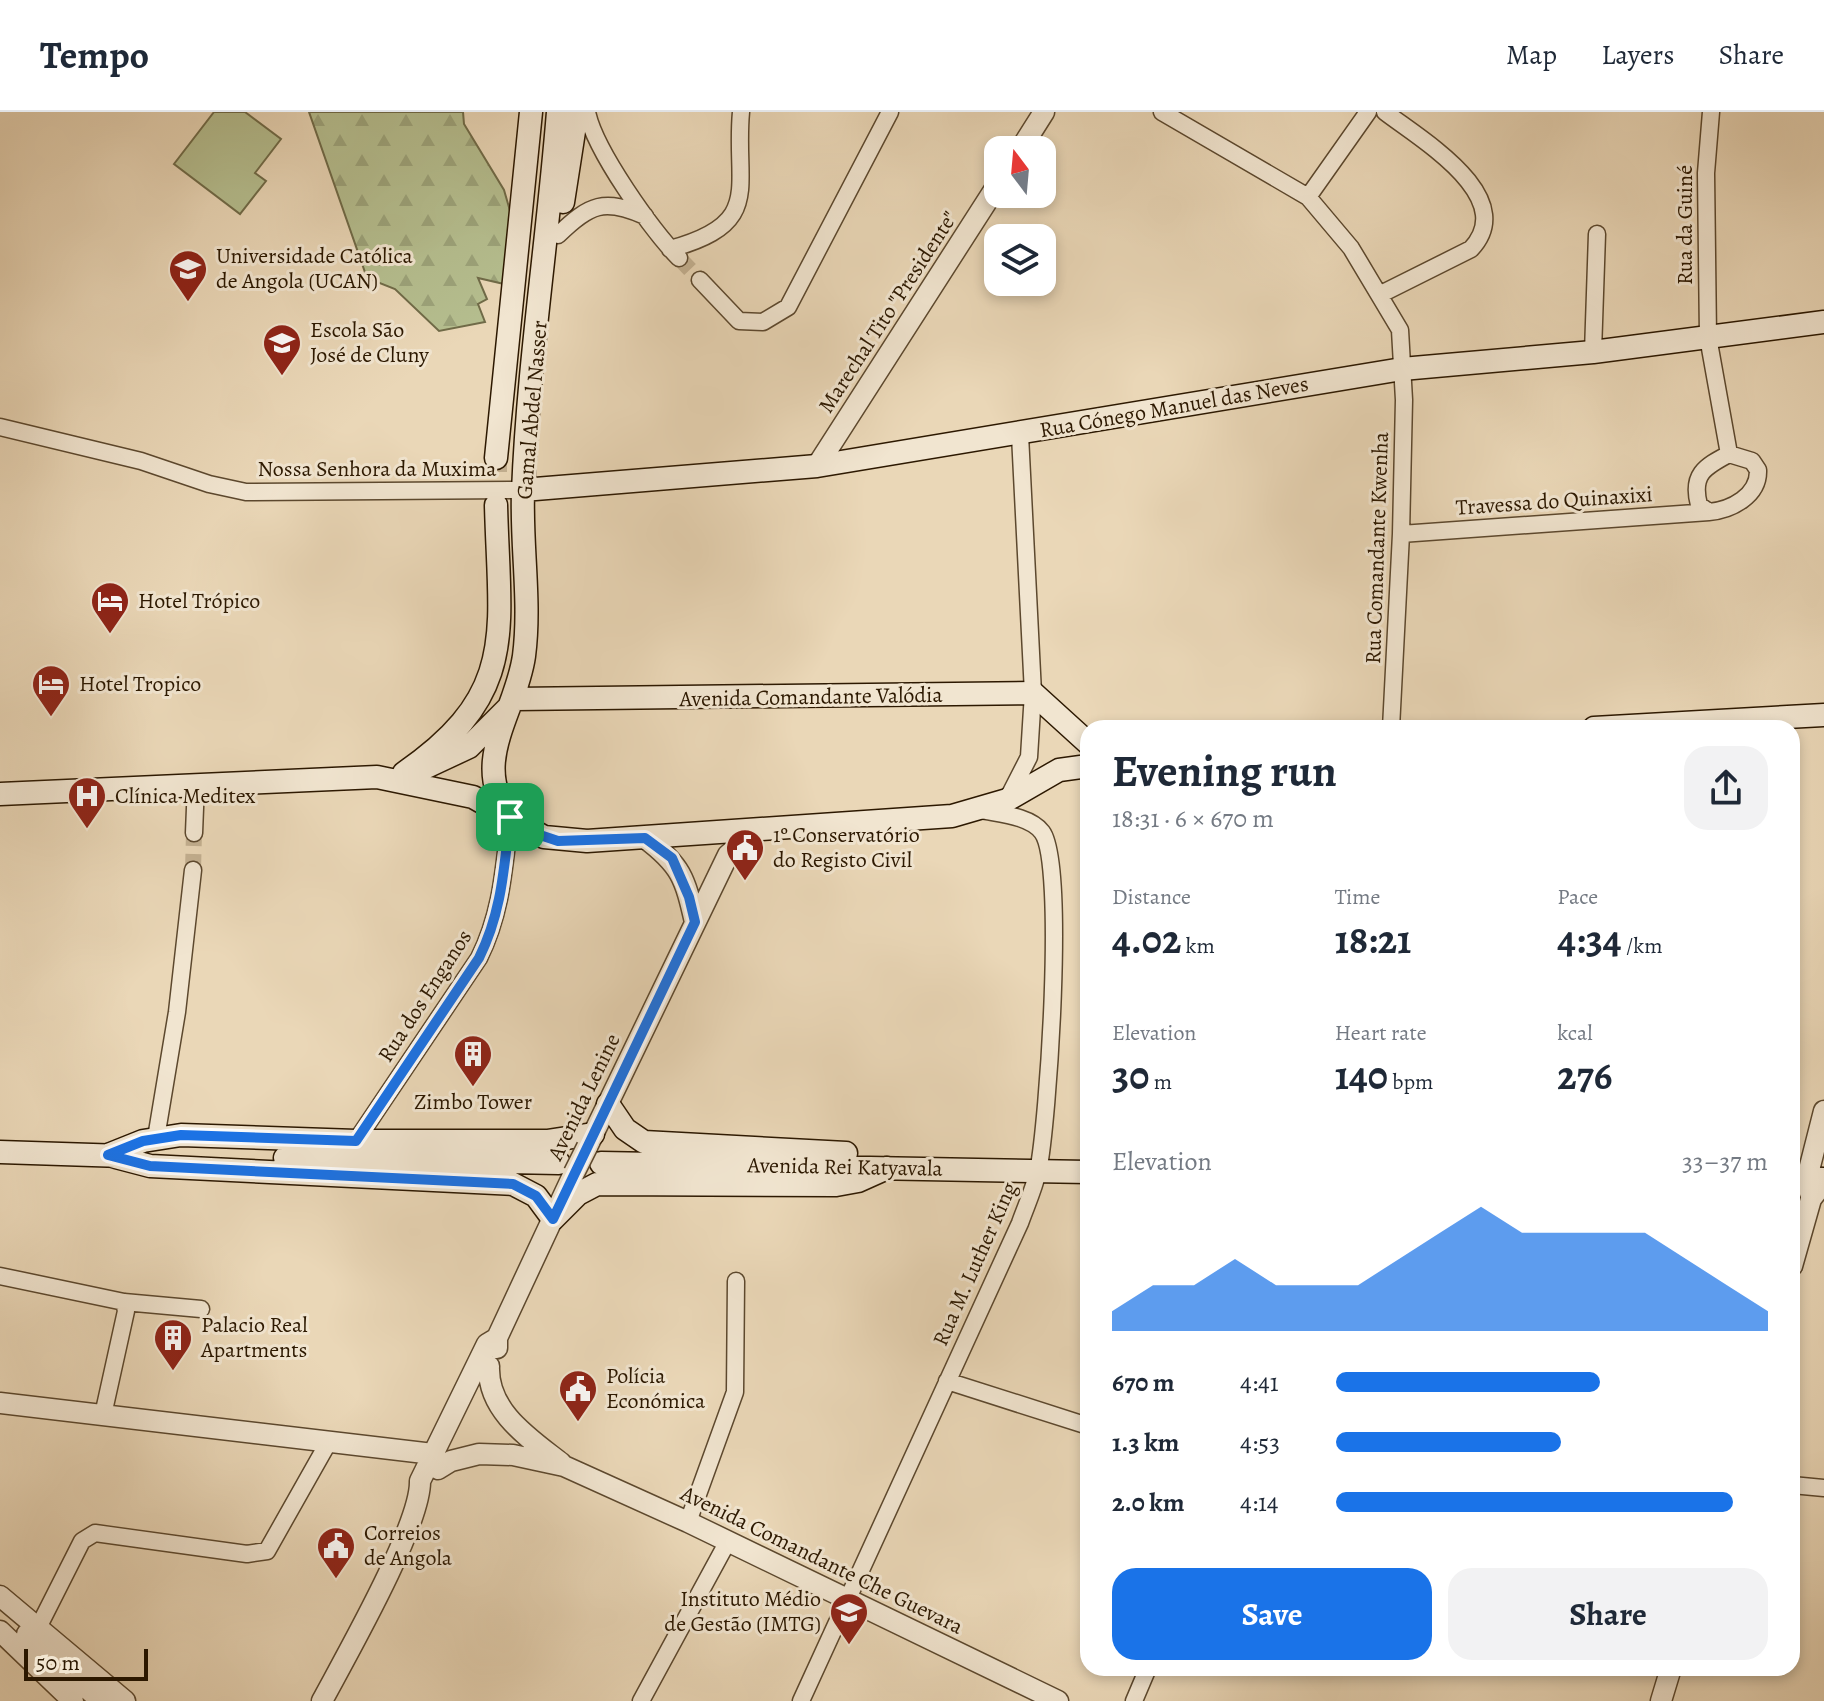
<!DOCTYPE html>
<meta charset="utf-8">
<style>
body{margin:0;font-family:Alegreya,serif;background:#f2f2f3;color:#1f2937;height:100vh;display:flex;flex-direction:column;font-size:30px;white-space:nowrap}
*{box-sizing:border-box;margin:0}
p{font-size:26px;color:#747a83}
.icon{flex:none;width:44px;height:44px;fill:none;stroke:currentColor;stroke-width:2;stroke-linecap:round;stroke-linejoin:round}
.map{position:relative;flex:1;overflow:hidden}
.side{position:absolute;left:1080px;top:608px;width:720px;height:956px;display:flex;flex-direction:column;background:#fff;border-radius:24px;box-shadow:0 4px 12px #0003}
.side>*{flex:none}
.needle{width:52px;rotate:344deg}
.fabs{position:absolute;left:984px;top:24px;display:grid;gap:16px}
.fabs a{display:grid;place-items:center;width:72px;height:72px;border-radius:16px;background:#fff;box-shadow:0 4px 12px #0003;font-size:40px}
.scale{position:absolute;left:24px;bottom:20px;width:124px;box-sizing:border-box;padding-left:8px;border:4px solid #2c1800;border-top:0;font-size:22px;line-height:28px;white-space:nowrap;color:#2c1800;-webkit-text-stroke:6px #f1e5d0;paint-order:stroke}
.pin{position:absolute;display:grid;place-items:center;width:68px;height:68px;color:#fff;margin:-34px;border-radius:16px;box-shadow:0 4px 12px #0006}
.round{display:grid;place-items:center;flex:none;width:84px;height:84px;border-radius:24px;background:#f2f2f3}
.headline{display:flex;align-items:center;justify-content:space-between;height:136px;padding:0 32px}
h1{font-size:44px;font-weight:700;line-height:60px}
.figures{display:grid;grid-template-columns:repeat(3,1fr);gap:12px;height:136px;padding:8px 32px}
.figures div{display:grid;align-content:center}
.figures b{font-size:40px;font-weight:700}
.figures small{font-size:22px;font-weight:400}
.figures p{font-size:22px}
.chart{height:224px;padding:16px 32px}
.chart p{display:flex;justify-content:space-between}
.chart svg{width:100%;height:144px;margin-top:8px;fill:#1a73e8;opacity:.7}
.primary-button{display:flex;gap:16px;margin-top:auto;padding:16px 32px}
.primary-button a{flex:1;height:92px;border-radius:24px;background:#1a73e8;color:#fff;font-size:32px;font-weight:700;line-height:92px;text-align:center}
.primary-button a+a{background:#f2f2f3;color:#1f2937}
ul{padding:0 32px;list-style:none;font-size:26px}
li{display:grid;grid-template-columns:128px 96px 1fr;align-items:center;height:60px}
li i{height:20px;border-radius:10px;background:#1a73e8}
header{display:flex;align-items:center;gap:48px;box-sizing:border-box;height:112px;padding:0 40px;background:#fff;border-bottom:2px solid #e0e1e3}
header strong{font-size:38px}
nav{display:flex;gap:44px;margin-inline-start:auto;font-size:28px}
.map>svg:first-child{display:block}
.forest{fill:url(#forest-firs);stroke:#706b48;stroke-width:2}
.pitch{fill:#b5be8f;stroke:#706b48;stroke-width:2}
.lines{fill:none;stroke-linecap:round;stroke-linejoin:round}
.minor-tunnel{stroke:#c4b192;stroke-width:16;stroke-dasharray:16 8;stroke-linecap:butt}
.secondary-tunnel{stroke:#c4b192;stroke-width:22;stroke-dasharray:22 11;stroke-linecap:butt}
.minor-casing{stroke:#5c482e;stroke-width:19}
.tertiary-casing{stroke:#5c482e;stroke-width:23}
.secondary-casing{stroke:#2c1800;stroke-width:25}
.minor{stroke:#f1e5d0;stroke-width:16}
.tertiary{stroke:#f1e5d0;stroke-width:20}
.secondary{stroke:#f1e5d0;stroke-width:22}
.tertiary-bridge-casing{stroke:#5c482e;stroke-width:23;stroke-linecap:butt}
.tertiary-bridge{stroke:#f1e5d0;stroke-width:20}
.route-casing{stroke:#fff;stroke-width:16}
.route{stroke:#1a73e8;stroke-width:10}
.labels{text-anchor:middle;dominant-baseline:central;stroke-width:6;stroke-linejoin:round;paint-order:stroke}
.street-label{font-size:22px;fill:#2c1800;stroke:#f1e5d0}
.poi-label{font-size:22px;fill:#2c1800;stroke:#f1e5d0;text-anchor:start}
</style>
<header>
<strong>Tempo</strong>
<nav><a>Map</a><a>Layers</a><a>Share</a></nav>
</header>
<div class="map">
<svg width="1824" height="1589" viewBox="0 0 1824 1589">
<defs>
<pattern id="forest-firs" width="22" height="20" patternUnits="userSpaceOnUse" patternTransform="scale(2)"><rect width="22" height="20" fill="#b5be8f"/><path d="M5 1l3.5 6h-7zM16 11l3.5 6h-7z" fill="#9ca37a"/></pattern>
</defs>
<rect width="100%" height="100%" fill="#ead7b7"/>
<filter id="stains"><feTurbulence type="fractalNoise" baseFrequency=".0025" numOctaves="4"/><feColorMatrix values="0 0 0 0 .2 0 0 0 0 .09 0 0 0 0 .02 0 0 0 .5 -.17"/></filter>
<radialGradient id="worn" r=".72"><stop offset=".6" stop-color="#630" stop-opacity="0"/><stop offset="1" stop-color="#630" stop-opacity=".3"/></radialGradient>
<path class="forest" d="M309,0h154l1,12 40,66 13,45 -13,49 -26,-6 9,21 -9,5 7,18 -46,9 -44,-42 -28,-11z"/>
<path class="pitch" d="M214,0h31l36,27 -26,34 11,8 -26,33 -66,-50z"/>
<g class="lines">
<path class="minor-tunnel" d="M679,146l21,22
M193,758l1,-37"/>
<path class="secondary-tunnel" d="M496,393v-47"/>
<g class="minor-casing">
<path id="minor" d="M587,0c8,39 65,118 92,146
M1162,0l146,85 43,51 49,82 4,70 -3,134 -10,194
M1711,0l-5,61 2,164 21,117
M1308,85l60,-85
M558,123c32,-31 46,-37 87,-19
M670,137c95,-26 64,-61 71,-137
M700,168l39,41 24,1 25,-15 102,-195
M1381,182l90,-45c49,-52 -51,-110 -86,-137
M1593,240l4,-118
M0,315l141,34 68,23 37,8 277,-2
M1401,422l308,-22c22,-2 50,-16 49,-42l-6,-9 -23,-7c-25,13 -38,21 -30,51l10,7
M1008,686l21,-41 4,-64 -13,-258
M194,721l2,-50
M156,1026l21,-126 16,-142
M356,1029l123,-183c23,-46 25,-91 31,-141
M0,1164l124,26 77,7
M947,1269l141,45
M103,1303l23,-104 -2,-9
M1792,1373l32,3
M688,1410l47,-130 1,-111
M39,1514l43,-85 13,-8 152,21 20,-3 61,-108
M641,1589l87,-160
M801,1589l219,-478c6,-17 14,-34 18,-52 10,-47 28,-308 4,-339 -12,-16 -42,-18 -61,-22
M1134,1589l14,-33"/>
</g>
<g class="tertiary-casing">
<path id="tertiary" d="M1020,38l24,-38
M817,354l181,-282
M645,726c36,27 40,40 50,84
M587,1035l141,-292 31,-26
M1810,1081l-3,-15 17,-67
M1792,1154l19,-67 13,-17
M497,1236v-10l77,-165
M489,1254c-2,45 40,72 72,97
M0,1291l433,51
M438,1357l13,-8 28,-7 34,1 51,11 124,56 370,179
M0,1484l125,105
M0,1519l73,70
M27,1522l74,67
M322,1589c24,-45 99,-176 98,-220l67,-137 10,-6
M1661,1589l10,-33"/>
</g>
<g class="secondary-casing">
<path id="secondary" d="M563,90l14,-90
M496,346l35,-346
M523,378l294,-24 585,-97 191,-17 231,-30
M515,587l518,-6 55,50
M1594,616l230,-13
M422,657l47,-22 38,-38
M404,661c116,-80 95,-142 92,-268
M0,682l377,-17 96,20 71,40 43,4 365,-25 55,-16 52,-30 29,-4
M509,703c-39,-54 7,-102 15,-159 7,-54 -3,-110 -1,-164 5,-127 25,-254 35,-380
M608,992l17,25 19,13 202,11
M0,1040l123,4
M108,1043l42,11 363,18 23,12 17,23 25,-25 19,-10 239,1 22,-4 29,-13
M108,1043l35,-14 38,-6 175,6h191l46,-7
M285,1046l274,5
M601,1051l487,9
M1792,1066l32,1"/>
</g>
<use href="#minor" class="minor"/>
<use href="#tertiary" class="tertiary"/>
<use href="#secondary" class="secondary"/>
<g class="tertiary-bridge-casing">
<path id="tertiary-bridge" d="M574,1061l13,-26"/>
</g>
<use href="#tertiary-bridge" class="tertiary-bridge"/>
</g>
<g class="lines">
<g class="route-casing">
<path id="route" d="M510,705l24,16 24,8 87,-3 27,20 17,39 6,25 -142,297 -17,-23 -23,-12 -363,-18 -42,-11 35,-14 38,-6 175,6 123,-183c23,-46 25,-91 31,-141z"/>
</g>
<use href="#route" class="route"/>
</g>
<defs>
<g id="university-pin" transform="scale(2)"><path d="M0 17L-7.5 6A9.5 9.5 0 1 1 7.5 6Z" fill="#8f2418" stroke="#f1e5d0"/><path d="M0-5L7-2L0 1L-7-2ZM-4 1L0 2.5L4 1V4Q0 6-4 4Z" fill="#fff"/></g>
<g id="school-pin" transform="scale(2)"><path d="M0 17L-7.5 6A9.5 9.5 0 1 1 7.5 6Z" fill="#8f2418" stroke="#f1e5d0"/><path d="M0-5L7-2L0 1L-7-2ZM-4 1L0 2.5L4 1V4Q0 6-4 4Z" fill="#fff"/></g>
<g id="hotel-pin" transform="scale(2)"><path d="M0 17L-7.5 6A9.5 9.5 0 1 1 7.5 6Z" fill="#8f2418" stroke="#f1e5d0"/><path d="M-6-4.5h1.5V1H6V5H4.5V3h-9V5H-6ZM-4 0a1.8 1.8 0 1 1 3.6 0ZM.5 0V-2.5h3Q6-2.5 6 0Z" fill="#fff"/></g>
<g id="hospital-pin" transform="scale(2)"><path d="M0 17L-7.5 6A9.5 9.5 0 1 1 7.5 6Z" fill="#8f2418" stroke="#f1e5d0"/><path d="M-5-5h3v3.5h4V-5h3V5h-3V1.5h-4V5h-3Z" fill="#fff"/></g>
<g id="civic-pin" transform="scale(2)"><path d="M0 17L-7.5 6A9.5 9.5 0 1 1 7.5 6Z" fill="#8f2418" stroke="#f1e5d0"/><path d="M-.6-6.5H3V-4.5H.6V-3L4-1V1h2V6H-6V1h2V-1L-.6-3ZM-1.2 2.5V6h2.4V2.5Z" fill="#fff"/></g>
<g id="building-pin" transform="scale(2)"><path d="M0 17L-7.5 6A9.5 9.5 0 1 1 7.5 6Z" fill="#8f2418" stroke="#f1e5d0"/><path d="M-4-6H4V6H1V3H-1V6H-4ZM-2.5-4.3h1.7v1.8h-1.7ZM.8-4.3h1.7v1.8H.8ZM-2.5-1h1.7V.8h-1.7ZM.8-1h1.7V.8H.8Z" fill="#fff"/></g>
</defs>
<g fill-rule="evenodd">
<use href="#university-pin" x="188" y="157"/>
<use href="#school-pin" x="282" y="231"/>
<use href="#hotel-pin" x="110" y="489"/>
<use href="#hotel-pin" x="51" y="572"/>
<use href="#hospital-pin" x="87" y="684"/>
<use href="#civic-pin" x="745" y="736"/>
<use href="#building-pin" x="473" y="942"/>
<use href="#building-pin" x="173" y="1226"/>
<use href="#civic-pin" x="578" y="1277"/>
<use href="#civic-pin" x="336" y="1434"/>
<use href="#school-pin" x="849" y="1500"/>
</g>
<g class="labels">
<g class="street-label">
<text transform="translate(1685 113) rotate(-90)">Rua da Guiné</text>
<text transform="translate(888 200) rotate(-57)">Marechal Tito "Presidente"</text>
<text transform="translate(1174 295) rotate(-10)">Rua Cónego Manuel das Neves</text>
<text transform="translate(532 298) rotate(-85)">Gamal Abdel Nasser</text>
<text x="377" y="357">Nossa Senhora da Muxima</text>
<text transform="translate(1554 389) rotate(-4)">Travessa do Quinaxixi</text>
<text transform="translate(1377 436) rotate(-88)">Rua Comandante Kwenha</text>
<text transform="translate(811 585) rotate(-1)">Avenida Comandante Valódia</text>
<text transform="translate(425 884) rotate(-57)">Rua dos Enganos</text>
<text transform="translate(584 985) rotate(-64)">Avenida Lenine</text>
<text transform="translate(845 1055) rotate(1)">Avenida Rei Katyavala</text>
<text transform="translate(975 1152) rotate(-66)">Rua M. Luther King</text>
<text transform="translate(822 1448) rotate(26)">Avenida Comandante Che Guevara</text>
</g>
<g class="poi-label">
<text x="216" y="144">Universidade Católica<tspan x="216" dy="25">de Angola (UCAN)</tspan></text>
<text x="310" y="218">Escola São<tspan x="310" dy="25">José de Cluny</tspan></text>
<text x="138" y="489">Hotel Trópico</text>
<text x="79" y="572">Hotel Tropico</text>
<text x="115" y="684">Clínica Meditex</text>
<text x="773" y="723">1º Conservatório<tspan x="773" dy="25">do Registo Civil</tspan></text>
<text x="473" y="990" text-anchor="middle">Zimbo Tower</text>
<text x="201" y="1213">Palacio Real<tspan x="201" dy="25">Apartments</tspan></text>
<text x="606" y="1264">Polícia<tspan x="606" dy="25">Económica</tspan></text>
<text x="364" y="1421">Correios<tspan x="364" dy="25">de Angola</tspan></text>
<text x="821" y="1487" text-anchor="end">Instituto Médio<tspan x="821" dy="25">de Gestão (IMTG)</tspan></text>
</g>
</g>
<rect width="100%" height="100%" filter="url(#stains)"/>
<rect width="100%" height="100%" fill="url(#worn)"/>
</svg>
<div class="fabs">
<a><svg class="needle" viewBox="-14 -14 28 28"><path d="M0-13l5 13h-10z" fill="#e53935"/><path d="M0 13l5-13h-10z" fill="#747a83"/></svg></a>
<a><svg class="icon" aria-label="layers" viewBox="0 0 24 24"><path d="M12 4l9 5-9 5-9-5zM3 14l9 5 9-5"/></svg></a>
</div>
<div class="scale">50 m</div>
<div class="pin" style="left:510px;top:705px;background:#1e9e55"><svg class="icon" aria-label="arrive" viewBox="0 0 24 24"><path d="M6 21V4h12l-3 4 3 4H6"/></svg></div>
<section class="side">
<div class="headline"><div><h1>Evening run</h1><p>18:31 · 6 × 670 m</p></div><a class="round"><svg class="icon" aria-label="share" viewBox="0 0 24 24"><path d="M12 15V3M7 8l5-5 5 5M5 13v7h14v-7"/></svg></a></div>
<div class="figures">
<div><p>Distance</p><b>4.02<small> km</small></b></div>
<div><p>Time</p><b>18:21</b></div>
<div><p>Pace</p><b>4:34<small> /km</small></b></div>
</div>
<div class="figures">
<div><p>Elevation</p><b>30<small> m</small></b></div>
<div><p>Heart rate</p><b>140<small> bpm</small></b></div>
<div><p>kcal</p><b>276</b></div>
</div>
<div class="chart"><p><span>Elevation</span>33–37 m</p>
<svg viewBox="0 0 160 44" preserveAspectRatio="none"><path d="M0 44V38L10 30L20 30L30 22L40 30L50 30L60 30L70 22L80 14L90 6L100 14L110 14L120 14L130 14L140 22L150 30L160 38V44z"/></svg>
</div>
<ul>
<li><b>670 m</b>4:41<i style="width:61%"></i></li>
<li><b>1.3 km</b>4:53<i style="width:52%"></i></li>
<li><b>2.0 km</b>4:14<i style="width:92%"></i></li>
</ul>
<div class="primary-button"><a>Save</a><a>Share</a></div>
</section>
</div>
